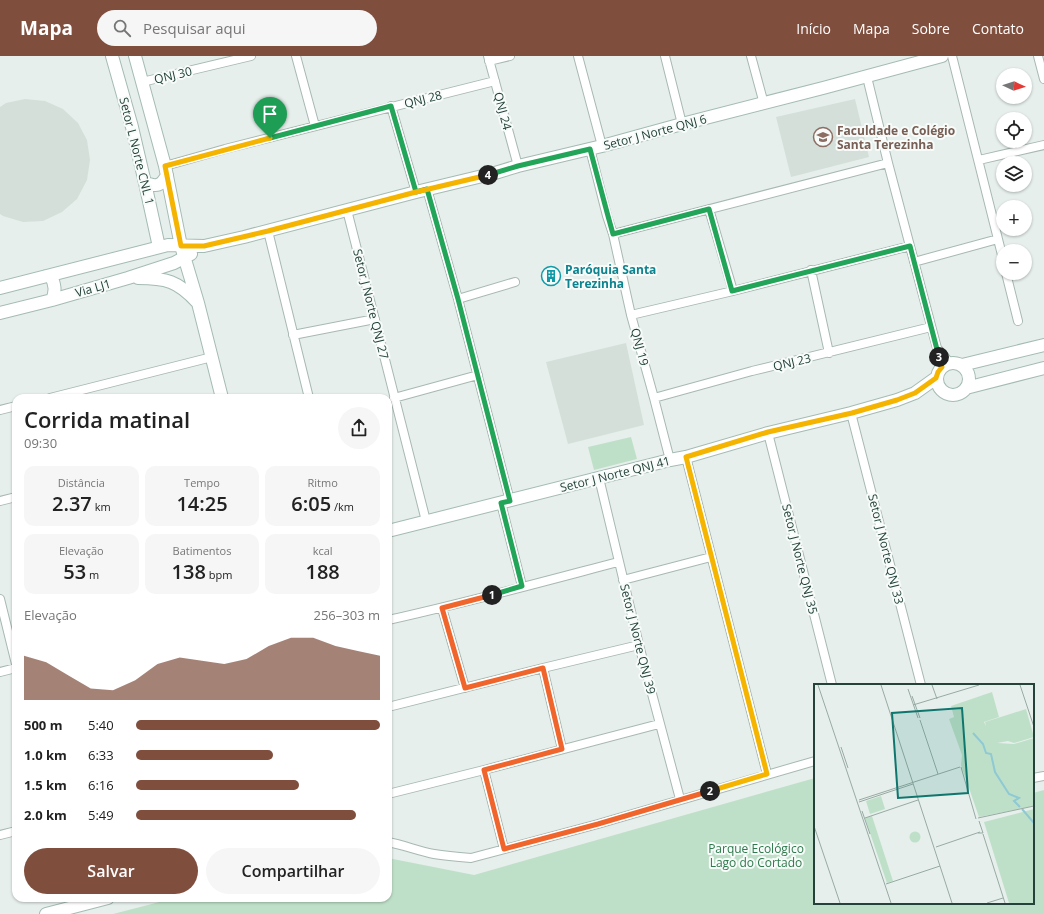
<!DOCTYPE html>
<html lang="pt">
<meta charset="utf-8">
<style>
body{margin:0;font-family:"Open Sans",sans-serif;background:#f6f6f6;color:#222;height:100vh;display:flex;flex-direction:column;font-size:15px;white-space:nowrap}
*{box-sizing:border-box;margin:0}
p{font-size:13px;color:#767676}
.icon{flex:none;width:22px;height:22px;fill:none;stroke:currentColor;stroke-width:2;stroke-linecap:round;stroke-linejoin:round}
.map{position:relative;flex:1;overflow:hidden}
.side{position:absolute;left:12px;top:338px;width:380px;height:508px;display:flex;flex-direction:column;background:#fff;border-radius:12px;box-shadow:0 1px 3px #0004}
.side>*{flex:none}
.needle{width:26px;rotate:94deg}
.tools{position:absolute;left:996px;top:12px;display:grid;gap:8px}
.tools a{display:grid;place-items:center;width:36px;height:36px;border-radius:50%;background:#fff;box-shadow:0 1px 3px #0004;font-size:20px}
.pin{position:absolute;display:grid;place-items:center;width:34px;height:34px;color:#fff;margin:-41px -17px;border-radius:50% 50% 50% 0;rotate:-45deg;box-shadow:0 0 4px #0007}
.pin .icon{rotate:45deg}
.km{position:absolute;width:20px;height:20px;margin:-10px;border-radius:50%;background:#222;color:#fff;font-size:11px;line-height:20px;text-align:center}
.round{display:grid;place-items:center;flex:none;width:42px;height:42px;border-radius:21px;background:#f6f6f6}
.headline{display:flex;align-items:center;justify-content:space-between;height:68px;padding:0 12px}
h1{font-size:22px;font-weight:600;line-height:30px}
.metrics{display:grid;grid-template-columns:repeat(3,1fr);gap:6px;height:68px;padding:4px 12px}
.metrics div{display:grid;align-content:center;border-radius:10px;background:#f6f6f6;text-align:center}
.metrics b{font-size:20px;font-weight:600}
.metrics small{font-size:11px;font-weight:400}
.metrics p{font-size:11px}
.chart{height:112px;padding:8px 12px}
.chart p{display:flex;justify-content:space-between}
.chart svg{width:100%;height:72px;margin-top:4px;fill:#804e3d;opacity:.7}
.cta{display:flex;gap:8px;margin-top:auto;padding:8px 12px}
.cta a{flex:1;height:46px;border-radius:24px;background:#804e3d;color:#fff;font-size:16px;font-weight:600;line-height:46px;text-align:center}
.cta a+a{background:#f6f6f6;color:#222}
ul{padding:0 12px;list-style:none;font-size:13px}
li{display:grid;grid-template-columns:64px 48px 1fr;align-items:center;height:30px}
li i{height:10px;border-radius:5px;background:#804e3d}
header{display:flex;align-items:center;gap:24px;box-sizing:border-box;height:56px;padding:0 20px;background:#804e3d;color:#fff}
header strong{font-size:19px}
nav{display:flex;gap:22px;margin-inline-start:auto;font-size:14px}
.search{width:280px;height:36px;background:#f6f6f6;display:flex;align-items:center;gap:10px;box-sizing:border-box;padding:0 14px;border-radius:22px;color:#767676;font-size:15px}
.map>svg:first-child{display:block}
.built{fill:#d4dfda}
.green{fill:#bfe0c8}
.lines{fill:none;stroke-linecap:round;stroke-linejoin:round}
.street-casing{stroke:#a8b8b2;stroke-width:10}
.secondary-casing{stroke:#a4bbb3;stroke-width:14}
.street{stroke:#fff;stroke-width:8}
.secondary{stroke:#fff;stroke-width:12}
.split-1-casing{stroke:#fff;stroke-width:8}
.split-2-casing{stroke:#fff;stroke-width:8}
.split-3-casing{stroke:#fff;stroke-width:8}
.split-4-casing{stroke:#fff;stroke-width:8}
.split-5-casing{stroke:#fff;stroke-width:8}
.split-1{stroke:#22a559;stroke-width:5}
.split-2{stroke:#f0652b;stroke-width:5}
.split-3{stroke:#f5b400;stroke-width:5}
.split-4{stroke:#22a559;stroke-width:5}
.split-5{stroke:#f5b400;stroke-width:5}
.labels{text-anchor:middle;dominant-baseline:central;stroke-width:4;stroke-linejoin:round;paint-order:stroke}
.street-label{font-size:12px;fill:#24423a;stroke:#f7fbf9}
.education-label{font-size:12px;font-weight:bold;fill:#785e54;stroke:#f7fbf9;text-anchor:start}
.culture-label{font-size:12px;font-weight:bold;fill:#0d838f;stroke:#f7fbf9;text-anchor:start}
.park-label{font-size:12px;fill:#2d7a4b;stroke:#f7fbf9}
.inset-river{fill:none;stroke:#8ec9d4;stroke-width:2}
.inset-road{fill:none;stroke:#98aaa4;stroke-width:1}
.view{fill:#0f766e;fill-opacity:0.15;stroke:#0f766e;stroke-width:2}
.inset-edge{fill:none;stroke:#24423a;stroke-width:2}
</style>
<header>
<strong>Mapa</strong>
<div class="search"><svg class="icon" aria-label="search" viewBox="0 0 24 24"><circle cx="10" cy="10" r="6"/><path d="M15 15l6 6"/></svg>Pesquisar aqui</div>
<nav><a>Início</a><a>Mapa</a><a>Sobre</a><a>Contato</a></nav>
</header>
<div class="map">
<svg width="1044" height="858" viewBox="0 0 1044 858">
<rect width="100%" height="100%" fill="#e6efeb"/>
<path class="built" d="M25,43l20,2 18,8 15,14 9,17 3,20 -3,20 -10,19 -15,13 -19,9 -20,1 -20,-6 -3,-2v-107l6,-4z
M855,43l14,58 -78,20 -15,-60z
M626,287l18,82 -76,19 -22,-82z"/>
<path class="green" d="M631,381l6,22 -43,11 -6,-23z
M815,722v125h218v-110l11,-3v124h-931l62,-16h213v-40l86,17z"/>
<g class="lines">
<g class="street-casing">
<path id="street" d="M296,0l19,70
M488,0l30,110
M578,0l24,90
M665,0l17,68
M751,0l13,48
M952,0l51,203
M1038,0l6,23
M489,5l21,-5
M867,21l21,86 54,204
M142,26l109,-26
M391,50l25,86
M590,93l17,67 6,18 18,81 23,83 16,62
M979,104l65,-15
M165,110l60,-17 270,-68
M427,133l31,110 52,202
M709,153l24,82
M347,154l79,311
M268,175l41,167
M613,178l275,-71
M914,206l84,-23
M811,214l18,83
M1006,217l12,48
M458,243l57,-17
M631,259l102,-24 177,-45
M293,279l82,-16
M937,292l13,15
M50,342l162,-41
M394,342l84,-23
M654,342l98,-27 179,-44
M0,354l16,-4
M851,357l70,272
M768,377l64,252
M686,401l81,317
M599,422l40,167 41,154
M0,445l16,-4
M501,447l21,83
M623,524l88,-23
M0,543l16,65
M442,552l23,80
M388,564c77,-17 154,-38 230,-58
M543,612l19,81
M0,616l16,-4
M388,651l155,-39 96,-23
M484,714l20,79
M1033,722l11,-2
M388,738l96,-24 175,-46
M0,779l16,-4
M388,786c16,3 30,9 46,12 12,2 24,3 37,4l127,-34 217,-63"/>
</g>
<g class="secondary-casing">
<path id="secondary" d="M112,0l20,71 13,56 14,64
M135,0l30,110 16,80 17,57 24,95
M145,127c12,4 16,3 22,-8
M46,220h5c4,9 5,15 1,24
M138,222c28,0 40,3 59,24
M0,232l168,-43 36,1 40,-9 172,-45 79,-19 23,-7 84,-20 80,-22 141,-36 119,-32
M0,257l52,-13 76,-22 46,-15 17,-9
M937 323a16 16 0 1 1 32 0a16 16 0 1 1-32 0Z
M962,309l82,-20
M966,332l78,-20
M388,475l282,-71 16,-3 82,-24 83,-20 46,-13 18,-7 21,-15
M46,858l62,-16"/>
</g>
<use href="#street" class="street"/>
<use href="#secondary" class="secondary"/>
</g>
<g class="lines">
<g class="split-1-casing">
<path id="split-1" d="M270,82l121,-32 25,86 11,-3 31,110 52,202 -9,2 21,83 -30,9"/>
</g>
<g class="split-2-casing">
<path id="split-2" d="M492,539l-50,13 23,80 78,-20 19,81 -78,21 20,79 94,-25 112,-33"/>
</g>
<g class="split-3-casing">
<path id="split-3" d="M710,735l57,-17 -81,-317 82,-25 84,-19 45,-13 18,-7 21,-15 2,-6 4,-5 -3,-10"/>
</g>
<g class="split-4-casing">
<path id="split-4" d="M488,119l30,-9 72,-17 18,67 5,18 96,-25 23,82 178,-45 29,111"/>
</g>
<g class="split-5-casing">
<path id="split-5" d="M270,82l-105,28 16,80h23l64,-15 148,-39 72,-17"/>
</g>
<use href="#split-1" class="split-1"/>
<use href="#split-2" class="split-2"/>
<use href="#split-3" class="split-3"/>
<use href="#split-4" class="split-4"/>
<use href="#split-5" class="split-5"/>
</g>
<defs>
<g id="university-ring" transform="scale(1)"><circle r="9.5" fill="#f7fbf9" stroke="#8d6e63" stroke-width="1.5"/><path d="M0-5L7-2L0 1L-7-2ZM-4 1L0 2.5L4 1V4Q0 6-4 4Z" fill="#8d6e63"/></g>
<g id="building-ring" transform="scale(1)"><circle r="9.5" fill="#f7fbf9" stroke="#0f9aa8" stroke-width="1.5"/><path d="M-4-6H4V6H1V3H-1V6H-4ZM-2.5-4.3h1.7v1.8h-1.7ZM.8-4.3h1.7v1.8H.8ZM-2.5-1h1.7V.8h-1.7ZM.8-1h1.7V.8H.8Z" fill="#0f9aa8"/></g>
</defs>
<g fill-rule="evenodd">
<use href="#university-ring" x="823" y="81"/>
<use href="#building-ring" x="551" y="220"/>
</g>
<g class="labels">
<g class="street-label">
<text transform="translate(173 19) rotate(-13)">QNJ 30</text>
<text transform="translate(423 43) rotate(-14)">QNJ 28</text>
<text transform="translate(503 55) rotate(75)">QNJ 24</text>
<text transform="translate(655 76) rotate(-15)">Setor J Norte QNJ 6</text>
<text transform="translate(137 95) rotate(76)">Setor L Norte CNL 1</text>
<text transform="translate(93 232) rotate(-16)">Via LJ1</text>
<text transform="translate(371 248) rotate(76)">Setor J Norte QNJ 27</text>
<text transform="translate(640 291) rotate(75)">QNJ 19</text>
<text transform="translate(792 306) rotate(-13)">QNJ 23</text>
<text transform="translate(615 418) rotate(-14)">Setor J Norte QNJ 41</text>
<text transform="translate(886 493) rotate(76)">Setor J Norte QNJ 33</text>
<text transform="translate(800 503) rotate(76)">Setor J Norte QNJ 35</text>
<text transform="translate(638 583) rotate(76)">Setor J Norte QNJ 39</text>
</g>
<g class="education-label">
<text x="837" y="74">Faculdade e Colégio<tspan x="837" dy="14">Santa Terezinha</tspan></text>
</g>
<g class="culture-label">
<text x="565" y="213">Paróquia Santa<tspan x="565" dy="14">Terezinha</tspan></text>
</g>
<g class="park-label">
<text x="756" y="792">Parque Ecológico<tspan x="756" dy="14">Lago do Cortado</tspan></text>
</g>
</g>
<g transform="translate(814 628)">
<rect width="220" height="220" fill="#e6efeb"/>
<path d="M178,8l7,25 -15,5 2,4 -1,-4 41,-13 8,28 -20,6 -6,-2 -11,2 17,1 20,-6v68l-55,11 -18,-52 1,-10 -13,-36 5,-2 -3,-11zM67,112l4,13 -15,5 -4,-13zM220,125v94h-25l-25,-81zM58,132l21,65 -6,2 -22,-65zM95.5 153a5.5 5.5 0 1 1 11 0a5.5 5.5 0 1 1-11 0Z" fill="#bfe0c8"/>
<path class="inset-river" d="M159,49l10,11 3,9 5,1 4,18 14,22 10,4 -5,3 6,6M208,125l12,14"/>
<path class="inset-road" d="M4,1l73,218M67,1l71,218M118,1l5,14M206,1l14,42M94,5l10,29M98,12l8,22M99,21l66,-20M106,36l18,54M27,63l7,21M147,83l15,52M45,116l101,-33M45,118l54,-18M48,127l8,23M51,134l53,-18M164,134l56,-12M0,142l26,77M164,149h5l-4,-12M169,150l22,69M122,163l44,-15M72,200l54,-18M173,219l16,-5"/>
<path class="view" d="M148,24l6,85 -70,5 -6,-85z"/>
<rect width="220" height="220" class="inset-edge"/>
</g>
</svg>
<div class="tools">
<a><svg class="needle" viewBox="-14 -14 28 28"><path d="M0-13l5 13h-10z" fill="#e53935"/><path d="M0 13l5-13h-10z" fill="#767676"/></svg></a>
<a><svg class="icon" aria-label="locate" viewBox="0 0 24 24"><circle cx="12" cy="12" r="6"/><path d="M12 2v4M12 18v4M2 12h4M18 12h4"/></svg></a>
<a><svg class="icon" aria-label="layers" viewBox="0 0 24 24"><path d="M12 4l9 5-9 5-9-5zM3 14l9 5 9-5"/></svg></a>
<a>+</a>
<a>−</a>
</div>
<div class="pin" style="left:270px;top:82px;background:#1e9e55"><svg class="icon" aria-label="arrive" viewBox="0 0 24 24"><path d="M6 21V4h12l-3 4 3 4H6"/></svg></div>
<b class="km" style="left:492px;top:539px">1</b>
<b class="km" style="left:710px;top:735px">2</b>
<b class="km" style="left:939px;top:301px">3</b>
<b class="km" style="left:488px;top:119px">4</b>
<section class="side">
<div class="headline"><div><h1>Corrida matinal</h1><p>09:30</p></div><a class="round"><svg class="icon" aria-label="share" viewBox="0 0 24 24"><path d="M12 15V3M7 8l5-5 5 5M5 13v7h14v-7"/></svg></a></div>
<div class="metrics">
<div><p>Distância</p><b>2.37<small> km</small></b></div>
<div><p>Tempo</p><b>14:25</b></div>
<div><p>Ritmo</p><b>6:05<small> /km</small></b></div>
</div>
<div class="metrics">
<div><p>Elevação</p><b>53<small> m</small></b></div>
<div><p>Batimentos</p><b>138<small> bpm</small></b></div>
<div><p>kcal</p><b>188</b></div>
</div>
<div class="chart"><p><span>Elevação</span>256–303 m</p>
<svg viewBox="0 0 160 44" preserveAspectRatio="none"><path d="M0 44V17L10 21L20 29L30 37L40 38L50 32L60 22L70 18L80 20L90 22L100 19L110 11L120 6L130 6L140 11L150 14L160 17V44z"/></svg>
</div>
<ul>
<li><b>500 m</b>5:40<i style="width:100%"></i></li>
<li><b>1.0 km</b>6:33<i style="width:56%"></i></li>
<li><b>1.5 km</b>6:16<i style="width:67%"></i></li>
<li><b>2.0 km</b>5:49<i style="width:90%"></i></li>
</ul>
<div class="cta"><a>Salvar</a><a>Compartilhar</a></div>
</section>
</div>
